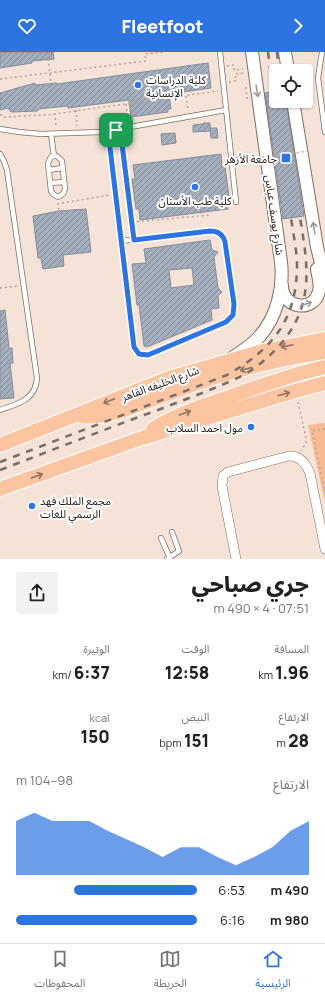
<!DOCTYPE html>
<html lang="ar">
<meta charset="utf-8">
<style>
body{margin:0;font-family:Manrope,"Noto Sans Arabic",sans-serif;background:#f2f2f2;color:#202124;direction:rtl;height:100vh;display:flex;flex-direction:column;font-size:15px;white-space:nowrap}
*{box-sizing:border-box;margin:0}
p{font-size:13px;color:#757577}
.icon{flex:none;width:22px;height:22px;fill:none;stroke:currentColor;stroke-width:2;stroke-linecap:round;stroke-linejoin:round}
.map{position:relative;height:507px;overflow:hidden;direction:ltr}
.side{display:flex;flex-direction:column;background:#fff;flex:1}
.side>*{flex:none}
.fabs{position:absolute;left:269px;top:12px;display:grid;gap:8px}
.fabs a{display:grid;place-items:center;width:44px;height:44px;border-radius:4px;background:#fff;box-shadow:0 1px 3px #0004;font-size:20px}
.pin{position:absolute;display:grid;place-items:center;width:34px;height:34px;color:#fff;margin:-17px;border-radius:8px;box-shadow:0 2px 6px #0006}
.round{display:grid;place-items:center;flex:none;width:42px;height:42px;border-radius:4px;background:#f2f2f2}
.overview{display:flex;align-items:center;justify-content:space-between;height:68px;padding:0 16px}
h1{font-size:22px;font-weight:800;line-height:30px}
.metrics{display:grid;grid-template-columns:repeat(3,1fr);gap:6px;height:68px;padding:4px 16px}
.metrics div{display:grid;align-content:center}
.metrics b{font-size:17px;font-weight:800}
.metrics small{font-size:11px;font-weight:400}
.metrics p{font-size:11px}
.chart{height:112px;padding:8px 16px}
.chart p{display:flex;justify-content:space-between}
.chart svg{width:100%;height:72px;margin-top:4px;fill:#2e74e1;opacity:.7}
ul{padding:0 16px;list-style:none;font-size:13px}
li{display:grid;grid-template-columns:64px 48px 1fr;align-items:center;height:30px}
li i{height:10px;border-radius:5px;background:#2e74e1}
header{display:flex;justify-content:space-between;align-items:center;height:52px;padding:0 16px;background:#2e74e1;color:#fff;font-size:18px;font-weight:800}
.tabs{display:flex;justify-content:space-around;align-items:center;height:56px;border-top:1px solid #e0e0e0;background:#fff;font-size:11px;color:#757577}
.tabs a{display:grid;justify-items:center;gap:2px}
.tabs .current{color:#2e74e1}
.map>svg:first-child{display:block}
.park{fill:#f7ba93}
.building{fill:url(#building-hatch);stroke:#848d9c;fill-rule:evenodd}
.lines{fill:none;stroke-linecap:round;stroke-linejoin:round}
.service-casing{stroke:#7f6f65;stroke-width:6}
.minor-casing{stroke:#7f6f65;stroke-width:10}
.secondary-casing{stroke:#7f6f65;stroke-width:14}
.primary-casing{stroke:#fff;stroke-width:16}
.path{stroke:#b3a59c;stroke-width:1.5;stroke-dasharray:2 3;stroke-linecap:butt}
.service{stroke:#fff;stroke-width:4.5}
.minor{stroke:#fff;stroke-width:9}
.secondary{stroke:#fff;stroke-width:12}
.primary{stroke:#fbc5a1;stroke-width:14}
.rail{stroke:#786d67;stroke-width:2.5;stroke-dasharray:7 7;stroke-linecap:butt}
.path-bridge{stroke:#b3a59c;stroke-width:1.5;stroke-dasharray:2 3;stroke-linecap:butt}
.oneway{stroke:#9c9998}
.oneway2{stroke:#8f715d}
.route-casing{stroke:#fff;stroke-width:8}
.route{stroke:#2e74e1;stroke-width:5}
.poi-dot{fill:#2e74e1;stroke:#fff;stroke-width:1.5}
.labels{text-anchor:middle;dominant-baseline:central;stroke-width:4;stroke-linejoin:round;paint-order:stroke}
.poi-label{font-size:11px;fill:#231d19;stroke:#fff;text-anchor:start}
.street-label{font-size:11px;fill:#231d19;stroke:#fff}
</style>
<header><svg class="icon" aria-label="forward" viewBox="0 0 24 24"><path d="M9 5l7 7-7 7"/></svg>Fleetfoot<svg class="icon" aria-label="heart" viewBox="0 0 24 24"><path d="M12 20l-8-8c-3-5 5-10 8-4 3-6 11-1 8 4z"/></svg></header>
<div class="map">
<svg width="325" height="507" viewBox="0 0 325 507">
<defs>
<pattern id="building-hatch" width="6" height="6" patternUnits="userSpaceOnUse"><rect width="6" height="6" fill="#a4aebd"/><path d="M-1 1l2-2M0 6l6-6M5 7l2-2" fill="none" stroke="#858d99"/></pattern>
</defs>
<rect width="100%" height="100%" fill="#f5e3d8"/>
<path class="park" d="M325,371v80l-17,-78z"/>
<path class="building" d="M0,0h53l1,7 -22,2v2l-32,5z
M208,11l3,25 -42,6 2,15h-3v3l-37,5 -2,-17 -61,8v-2l-30,3v2l-27,1 -3,-4 -8,2v-17l35,-10v2l22,-2v1z
M276,39v10h10l18,115 -21,3 -18,-126z
M203,71h7v8l-17,1v-7l10,-1z
M210,76h7l1,10h-7z
M175,81l1,10 -14,2 -1,-11z
M221,102l1,13h3l4,29h-3l2,13 -88,11 -1,-11h-3l-4,-30h3l-2,-14z
M86,157l5,43 -28,3 1,11 -21,3 -2,-11h-3l-5,-42 26,-5z
M210,188l2,10 6,2 -4,5 4,31 4,4 -4,4 1,12 -8,1 1,11 -65,27 -3,-1 -5,-41h-2l-5,-41 14,-1 -2,-14zM192,216l2,17 -23,3 -2,-18z
M5,258l4,38h3l1,15h-3l4,35 -14,1v-88z"/>
<g class="lines">
<g class="service-casing">
<path id="service" d="M220,0l16,150
M322,0l-4,26 7,54
M0,77l19,3 22,2 61,-2 124,-22
M108,79l26,216c3,6 7,9 14,8l78,-34 7,-6 1,-11 -9,-61c-2,-9 -7,-12 -15,-12l-89,10
M51,82l3,22
M0,102l4,7 3,9 30,208c-1,22 -20,26 -37,32
M54,104h3l5,5 3,28 -2,5 -5,3 -5,-3 -2,-3 -3,-28 3,-6z
M49,118l13,-2
M50,131l14,-1
M161,486l9,20
M167,507l12,-8 -7,-19"/>
</g>
<g class="minor-casing">
<path id="minor" d="M236,507l-14,-73 1,-10 5,-4 61,-16c11,-1 17,8 21,17l15,76"/>
</g>
<g class="secondary-casing">
<path id="secondary" d="M285,0l3,19
M293,49l24,146 8,32
M282,233c-1,23 32,29 37,6 2,-6 -1,-15 -2,-22
M232,306c9,-6 20,-13 27,-21 18,-20 25,-49 22,-75l-29,-210"/>
</g>
<g class="primary-casing">
<path id="primary" d="M81,364c22,3 44,-6 65,-14 21,-8 42,-16 63,-23 38,-12 77,-21 116,-27
M153,377c23,-15 50,-23 76,-32 31,-11 63,-23 96,-30
M0,393l169,-67 94,-27 62,-12
M0,437l139,-50 156,-48 30,-8"/>
</g>
<path class="path" d="M48,7l3,24
M227,14l7,-1v5l9,-1
M0,27l146,-18 -1,-7 19,-2
M229,30l7,-1 -1,-7 9,-1
M246,35l1,12
M186,44l2,14
M126,52l2,18
M76,58l1,16
M55,61l1,14
M0,63h3l1,2 43,-2 171,-24
M117,84v4l4,4 13,90
M58,151l1,8
M62,151l48,-8
M132,170l78,-7
M0,236l18,-2
M298,350l8,36v5l-5,8
M325,377l-13,2 13,62"/>
<use href="#service" class="service"/>
<use href="#minor" class="minor"/>
<use href="#secondary" class="secondary"/>
<use href="#primary" class="primary"/>
<path class="rail" d="M268,0l5,40
M277,0l2,19
M0,410l227,-87c48,-27 71,-58 70,-114 -1,-14 -4,-29 -6,-43
M0,418c53,-20 105,-41 158,-60 20,-8 40,-15 59,-23 11,-5 23,-9 33,-16 21,-14 39,-33 49,-56 13,-33 6,-65 1,-98"/>
<path class="path-bridge" d="M262,105l48,-6"/>
</g>
<defs><path id="oneway-shaft" d="M-6 0H5M1.5-3L5.5 0L1.5 3" fill="none" stroke-width="1.6" stroke-linecap="round" stroke-linejoin="round"/></defs>
<g class="oneway">
<use href="#oneway-shaft" transform="translate(257 39) rotate(82)"/>
<use href="#oneway-shaft" transform="translate(314 176) rotate(-99)"/>
<use href="#oneway-shaft" transform="translate(306 252) rotate(-18)"/>
</g>
<g class="oneway2">
<use href="#oneway-shaft" transform="translate(287 294) rotate(168)"/>
<use href="#oneway-shaft" transform="translate(246 317) rotate(165)"/>
<use href="#oneway-shaft" transform="translate(284 342) rotate(-17)"/>
<use href="#oneway-shaft" transform="translate(109 349) rotate(158)"/>
<use href="#oneway-shaft" transform="translate(185 361) rotate(-20)"/>
<use href="#oneway-shaft" transform="translate(37 424) rotate(-20)"/>
</g>
<g class="lines">
<g class="route-casing">
<path id="route" d="M116,78l1,10 5,4 12,96 76,-9c8,0 13,3 15,11l9,62 -1,11 -7,7 -78,33 -9,-1 -5,-7 -26,-216z"/>
</g>
<use href="#route" class="route"/>
</g>
<g class="poi-dot">
<circle cx="138" cy="33" r="4"/>
<rect x="281" y="101" width="10" height="10" rx="2"/>
<circle cx="195" cy="135" r="4"/>
<circle cx="251" cy="375" r="4"/>
<circle cx="32" cy="454" r="4"/>
</g>
<g class="labels">
<g class="poi-label">
<text x="146" y="27">كلية الدراسات<tspan x="146" dy="13">الإنسانية</tspan></text>
<text x="277" y="106" text-anchor="end">جامعة الأزهر</text>
<text x="195" y="148" text-anchor="middle">كلية طب الأسنان</text>
<text x="243" y="375" text-anchor="end">مول احمد السلاب</text>
<text x="40" y="448">مجمع الملك فهد<tspan x="40" dy="13">الرسمي للغات</tspan></text>
</g>
<g class="street-label">
<text transform="translate(275 163) rotate(82)">شارع يوسف عباس</text>
<text transform="translate(160 331) rotate(-20)">شارع الخليفه القاهر</text>
</g>
</g>
</svg>
<div class="fabs">
<a><svg class="icon" aria-label="locate" viewBox="0 0 24 24"><circle cx="12" cy="12" r="6"/><path d="M12 2v4M12 18v4M2 12h4M18 12h4"/></svg></a>
</div>
<div class="pin" style="left:116px;top:78px;background:#1e9e55"><svg class="icon" aria-label="arrive" viewBox="0 0 24 24"><path d="M6 21V4h12l-3 4 3 4H6"/></svg></div>
</div>
<section class="side">
<div class="overview"><div><h1>جري صباحي</h1><p>07:51 · 4 × 490 m</p></div><a class="round"><svg class="icon" aria-label="share" viewBox="0 0 24 24"><path d="M12 15V3M7 8l5-5 5 5M5 13v7h14v-7"/></svg></a></div>
<div class="metrics">
<div><p>المسافة</p><b>1.96<small> km</small></b></div>
<div><p>الوقت</p><b>12:58</b></div>
<div><p>الوتيرة</p><b>6:37<small> /km</small></b></div>
</div>
<div class="metrics">
<div><p>الارتفاع</p><b>28<small> m</small></b></div>
<div><p>النبض</p><b>151<small> bpm</small></b></div>
<div><p>kcal</p><b>150</b></div>
</div>
<div class="chart"><p><span>الارتفاع</span>98–104 m</p>
<svg viewBox="0 0 160 44" preserveAspectRatio="none"><path d="M0 44V11L10 6L20 11L30 11L40 11L50 17L60 22L70 27L80 33L90 27L100 27L110 33L120 38L130 33L140 27L150 17L160 11V44z"/></svg>
</div>
<ul>
<li><b>490 m</b>6:53<i style="width:68%"></i></li>
<li><b>980 m</b>6:16<i style="width:100%"></i></li>
</ul>
</section>
<nav class="tabs">
<a class="current"><svg class="icon" aria-label="home" viewBox="0 0 24 24"><path d="M3 11l9-7 9 7M6 9v11h12V9"/></svg>الرئيسية</a>
<a><svg class="icon" aria-label="map" viewBox="0 0 24 24"><path d="M3 6l6-2 6 2 6-2v14l-6 2-6-2-6 2zM9 4v14M15 6v14"/></svg>الخريطة</a>
<a><svg class="icon" aria-label="saved" viewBox="0 0 24 24"><path d="M7 4h10v16l-5-4-5 4z"/></svg>المحفوظات</a>
</nav>
